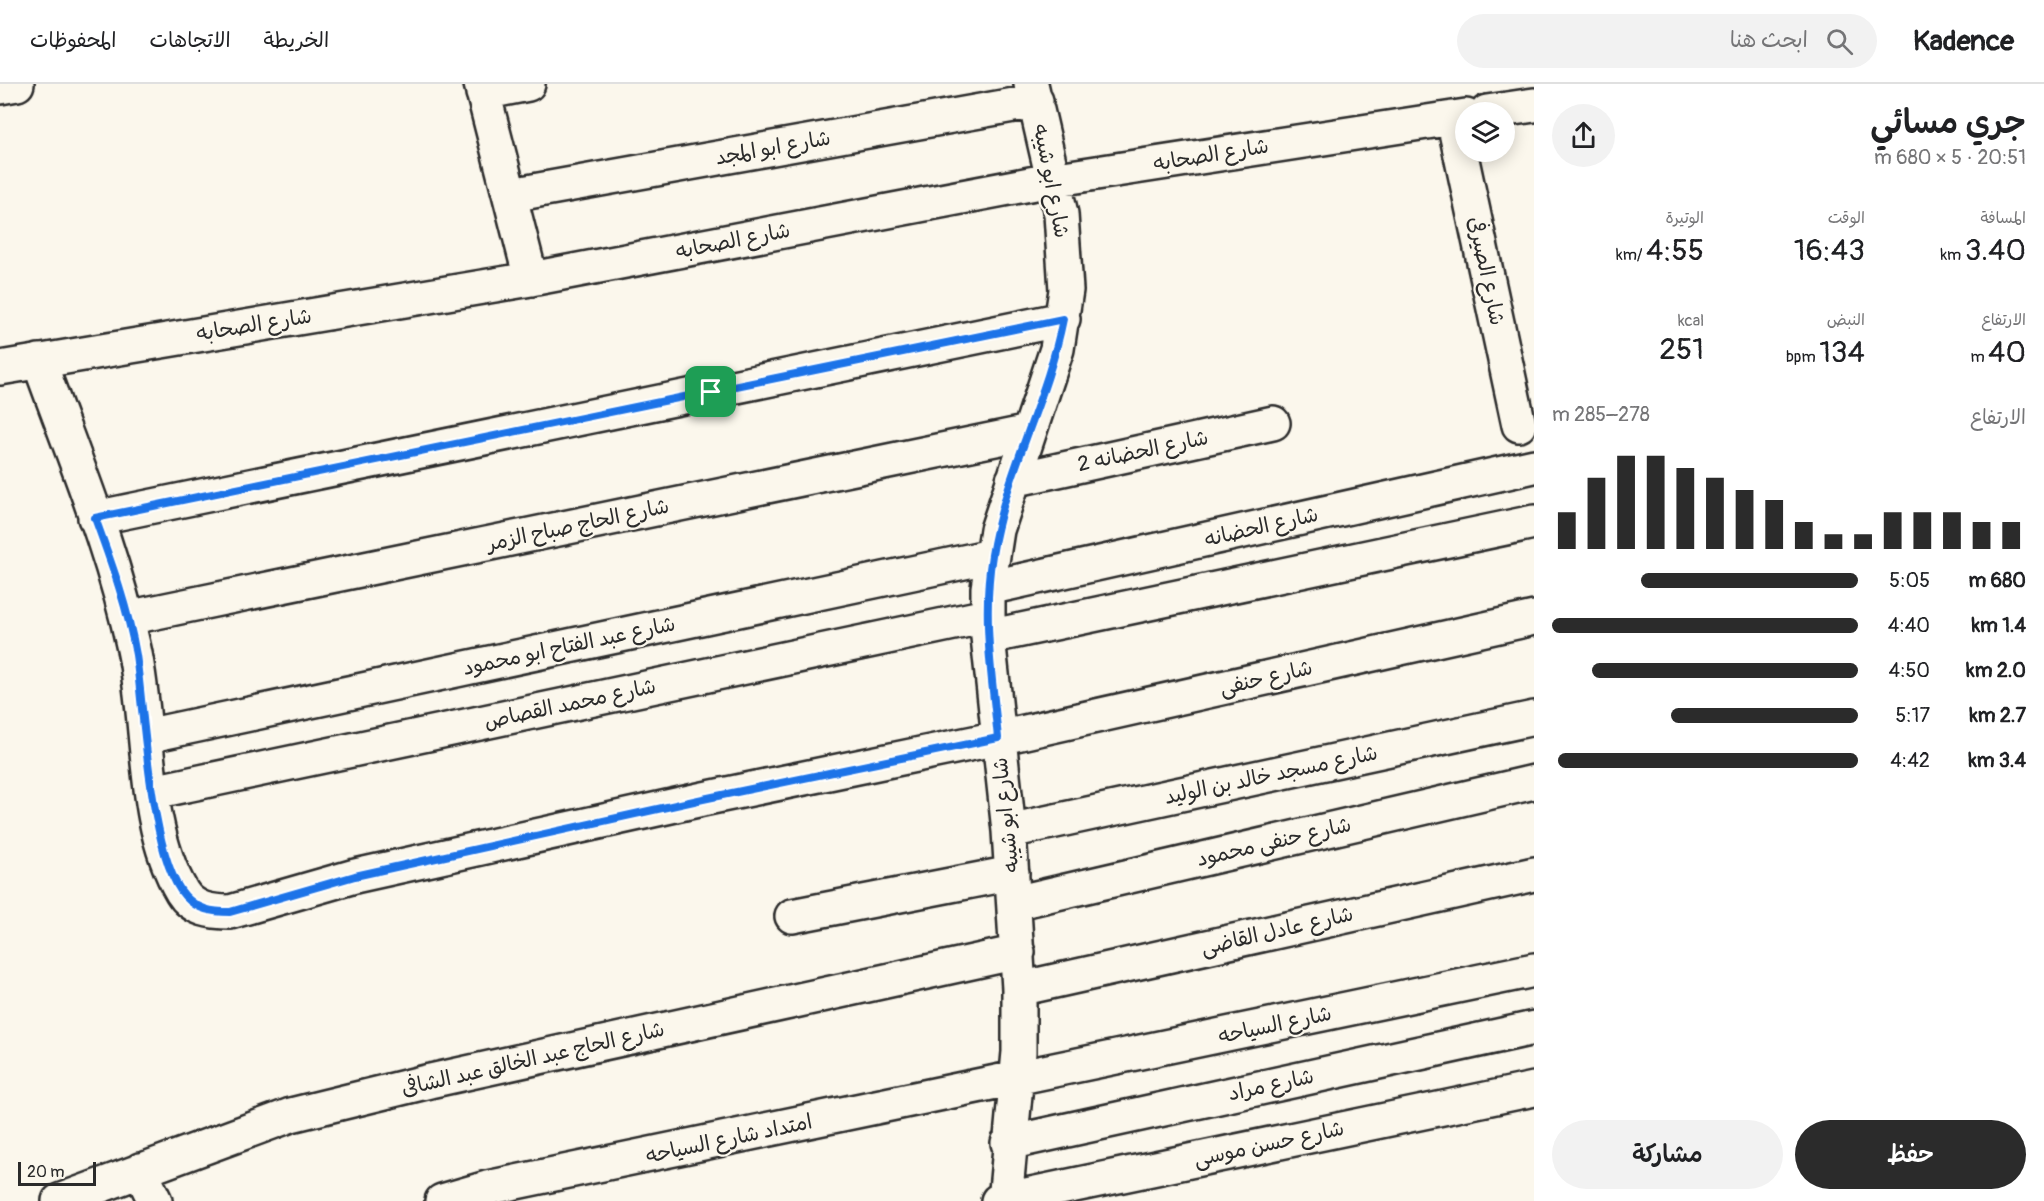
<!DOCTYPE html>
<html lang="ar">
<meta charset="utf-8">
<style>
body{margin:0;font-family:Pangolin,"Playpen Sans Arabic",sans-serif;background:#f2f2f2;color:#202124;direction:rtl;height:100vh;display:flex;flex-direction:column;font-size:22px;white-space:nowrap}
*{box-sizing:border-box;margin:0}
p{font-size:20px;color:#757577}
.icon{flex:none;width:33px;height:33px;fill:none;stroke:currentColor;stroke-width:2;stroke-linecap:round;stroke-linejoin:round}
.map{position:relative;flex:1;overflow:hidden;direction:ltr}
.panel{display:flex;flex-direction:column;background:#fff;width:510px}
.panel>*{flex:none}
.buttons{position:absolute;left:1455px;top:18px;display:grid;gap:12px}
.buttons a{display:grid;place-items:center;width:60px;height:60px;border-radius:50%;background:#fff;box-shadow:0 3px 15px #0003;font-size:30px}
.scale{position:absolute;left:18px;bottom:15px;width:78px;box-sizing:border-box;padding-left:6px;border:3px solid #2b2b2b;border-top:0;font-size:16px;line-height:21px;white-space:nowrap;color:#2b2b2b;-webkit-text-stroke:4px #fbf7ec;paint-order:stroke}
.pin{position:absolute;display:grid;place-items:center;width:51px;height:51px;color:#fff;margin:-26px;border-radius:12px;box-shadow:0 3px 9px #0006}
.round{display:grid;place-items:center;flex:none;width:63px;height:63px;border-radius:32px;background:#f2f2f2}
.summary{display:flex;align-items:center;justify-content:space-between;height:102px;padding:0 18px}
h1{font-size:33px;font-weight:600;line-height:45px}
.figures{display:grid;grid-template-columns:repeat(3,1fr);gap:9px;height:102px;padding:6px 18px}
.figures div{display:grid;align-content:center}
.figures b{font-size:30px;font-weight:600}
.figures small{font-size:16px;font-weight:400}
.figures p{font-size:16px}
.chart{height:168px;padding:12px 18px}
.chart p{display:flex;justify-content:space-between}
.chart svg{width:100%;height:108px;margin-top:6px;stroke:#2b2b2b;stroke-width:6}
.cta{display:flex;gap:12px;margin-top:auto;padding:12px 18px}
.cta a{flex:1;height:69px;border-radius:36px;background:#2b2b2b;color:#fff;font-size:24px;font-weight:600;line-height:69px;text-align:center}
.cta a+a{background:#f2f2f2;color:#202124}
ul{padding:0 18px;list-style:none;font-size:20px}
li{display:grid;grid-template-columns:96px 72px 1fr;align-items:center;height:45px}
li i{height:15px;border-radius:8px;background:#2b2b2b}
header{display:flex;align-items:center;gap:36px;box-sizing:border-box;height:84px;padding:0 30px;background:#fff;border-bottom:2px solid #e0e0e0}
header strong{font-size:28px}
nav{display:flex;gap:33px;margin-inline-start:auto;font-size:21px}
.search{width:420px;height:54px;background:#f2f2f2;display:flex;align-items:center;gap:15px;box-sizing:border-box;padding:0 21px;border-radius:33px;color:#757577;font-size:22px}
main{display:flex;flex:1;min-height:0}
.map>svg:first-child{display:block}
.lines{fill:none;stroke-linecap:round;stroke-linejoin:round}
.minor-casing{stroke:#2b2b2b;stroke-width:38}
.minor{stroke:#fbf7ec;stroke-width:33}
.route-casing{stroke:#fff;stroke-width:12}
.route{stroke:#1a73e8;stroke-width:8}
.labels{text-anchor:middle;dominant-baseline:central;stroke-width:4.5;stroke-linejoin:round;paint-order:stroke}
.street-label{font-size:21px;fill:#2b2b2b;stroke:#fbf7ec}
</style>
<header>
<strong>Kadence</strong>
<div class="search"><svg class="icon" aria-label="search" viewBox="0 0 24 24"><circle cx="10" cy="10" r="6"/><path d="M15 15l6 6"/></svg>ابحث هنا</div>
<nav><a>الخريطة</a><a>الاتجاهات</a><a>المحفوظات</a></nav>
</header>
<main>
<section class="panel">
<div class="summary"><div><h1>جري مسائي</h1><p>20:51 · 5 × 680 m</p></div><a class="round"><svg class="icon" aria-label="share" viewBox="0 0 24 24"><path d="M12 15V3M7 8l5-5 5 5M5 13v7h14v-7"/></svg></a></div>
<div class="figures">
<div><p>المسافة</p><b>3.40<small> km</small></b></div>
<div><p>الوقت</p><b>16:43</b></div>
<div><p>الوتيرة</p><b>4:55<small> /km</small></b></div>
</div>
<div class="figures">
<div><p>الارتفاع</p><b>40<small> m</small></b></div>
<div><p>النبض</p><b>134<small> bpm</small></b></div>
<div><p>kcal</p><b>251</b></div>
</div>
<div class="chart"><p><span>الارتفاع</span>278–285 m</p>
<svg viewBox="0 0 160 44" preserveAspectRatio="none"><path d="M5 44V29M15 44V15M25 44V6M35 44V6M45 44V11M55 44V15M65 44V20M75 44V24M85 44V33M95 44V38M105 44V38M115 44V29M125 44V29M135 44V29M145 44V33M155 44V33"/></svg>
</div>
<ul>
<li><b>680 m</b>5:05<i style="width:71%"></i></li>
<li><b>1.4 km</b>4:40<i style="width:100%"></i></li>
<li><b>2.0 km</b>4:50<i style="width:87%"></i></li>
<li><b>2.7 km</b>5:17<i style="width:61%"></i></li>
<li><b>3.4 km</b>4:42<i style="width:98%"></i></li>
</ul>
<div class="cta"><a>حفظ</a><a>مشاركة</a></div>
</section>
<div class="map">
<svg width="1534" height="1117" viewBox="0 0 1534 1117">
<rect width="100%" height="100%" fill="#fbf7ec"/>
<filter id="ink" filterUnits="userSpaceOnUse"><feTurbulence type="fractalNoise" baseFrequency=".0167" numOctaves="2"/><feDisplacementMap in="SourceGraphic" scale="12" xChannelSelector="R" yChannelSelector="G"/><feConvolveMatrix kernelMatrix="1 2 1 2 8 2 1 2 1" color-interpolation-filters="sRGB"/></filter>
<g filter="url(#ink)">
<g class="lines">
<g class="minor-casing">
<path id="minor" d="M481,0l50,195
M0,3l17,-3
M483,9l45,-9
M1487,28l47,-7
M1453,34l66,307
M511,111l525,-94
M39,277c34,95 74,189 95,288 17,77 7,174 48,243 11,18 30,20 48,20l125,-36 348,-77 295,-61 536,-120
M0,284l531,-89 520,-99 415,-64
M1013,396l260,-57
M95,434l968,-199
M988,504l546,-122
M127,534l902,-186
M988,553l546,-115
M146,652l846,-180
M153,708l834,-176
M1009,747l525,-113
M1014,819l520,-121
M792,832l220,-43
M1019,905l515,-115
M1008,1059l526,-115
M140,1086l15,31
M59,1117l232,-86 139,-34 588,-129
M442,1117l45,-13 1047,-218
M998,1117l536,-112
M1005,1117l14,-149v-63l-10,-158 -21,-194v-49l9,-58 60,-181 9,-59 -5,-76 -30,-130"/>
</g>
<use href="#minor" class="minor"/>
</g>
</g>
<g class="lines" filter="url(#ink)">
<g class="route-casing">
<path id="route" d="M1063,235c-16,81 -58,155 -71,236 -10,61 0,122 6,183l-295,61 -348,77 -125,36c-18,0 -32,-2 -45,-16 -35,-38 -41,-187 -49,-241 -8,-47 -25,-93 -41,-137z"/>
</g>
<use href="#route" class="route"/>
</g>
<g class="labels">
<g class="street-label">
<text transform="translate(773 64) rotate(-10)">شارع ابو المجد</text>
<text transform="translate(1211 71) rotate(-9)">شارع الصحابه</text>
<text transform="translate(1051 97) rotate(79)">شارع ابو شيبه</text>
<text transform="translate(733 157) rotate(-11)">شارع الصحابه</text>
<text transform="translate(1486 187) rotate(78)">شارع الصيرفى</text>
<text transform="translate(254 241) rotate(-9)">شارع الصحابه</text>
<text transform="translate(1143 367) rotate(-12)">شارع الحضانه 2</text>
<text transform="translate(578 441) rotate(-12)">شارع الحاج صباح الزمر</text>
<text transform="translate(1261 443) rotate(-13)">شارع الحضانه</text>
<text transform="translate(569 562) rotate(-12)">شارع عبد الفتاح ابو محمود</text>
<text transform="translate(1266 594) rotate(-13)">شارع حنفى</text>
<text transform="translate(570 620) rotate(-12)">شارع محمد القصاص</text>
<text transform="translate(1271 691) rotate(-12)">شارع مسجد خالد بن الوليد</text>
<text transform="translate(1006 731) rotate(-96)">شارع ابو شيبه</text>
<text transform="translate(1274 758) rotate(-13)">شارع حنفى محمود</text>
<text transform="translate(1277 847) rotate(-13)">شارع عادل القاضى</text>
<text transform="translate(1275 941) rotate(-12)">شارع السياحه</text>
<text transform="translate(533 975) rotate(-13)">شارع الحاج عبد الخالق عبد الشافى</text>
<text transform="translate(1271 1001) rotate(-12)">شارع مراد</text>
<text transform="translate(729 1055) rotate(-12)">امتداد شارع السياحه</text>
<text transform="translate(1269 1060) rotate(-12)">شارع حسن موسى</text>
</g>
</g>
</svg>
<div class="buttons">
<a><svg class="icon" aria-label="layers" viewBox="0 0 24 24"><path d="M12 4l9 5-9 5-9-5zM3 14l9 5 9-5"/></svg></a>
</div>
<div class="scale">20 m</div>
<div class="pin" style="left:711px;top:308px;background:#1e9e55"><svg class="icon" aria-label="arrive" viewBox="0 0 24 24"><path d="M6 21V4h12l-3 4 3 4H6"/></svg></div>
</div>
</main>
